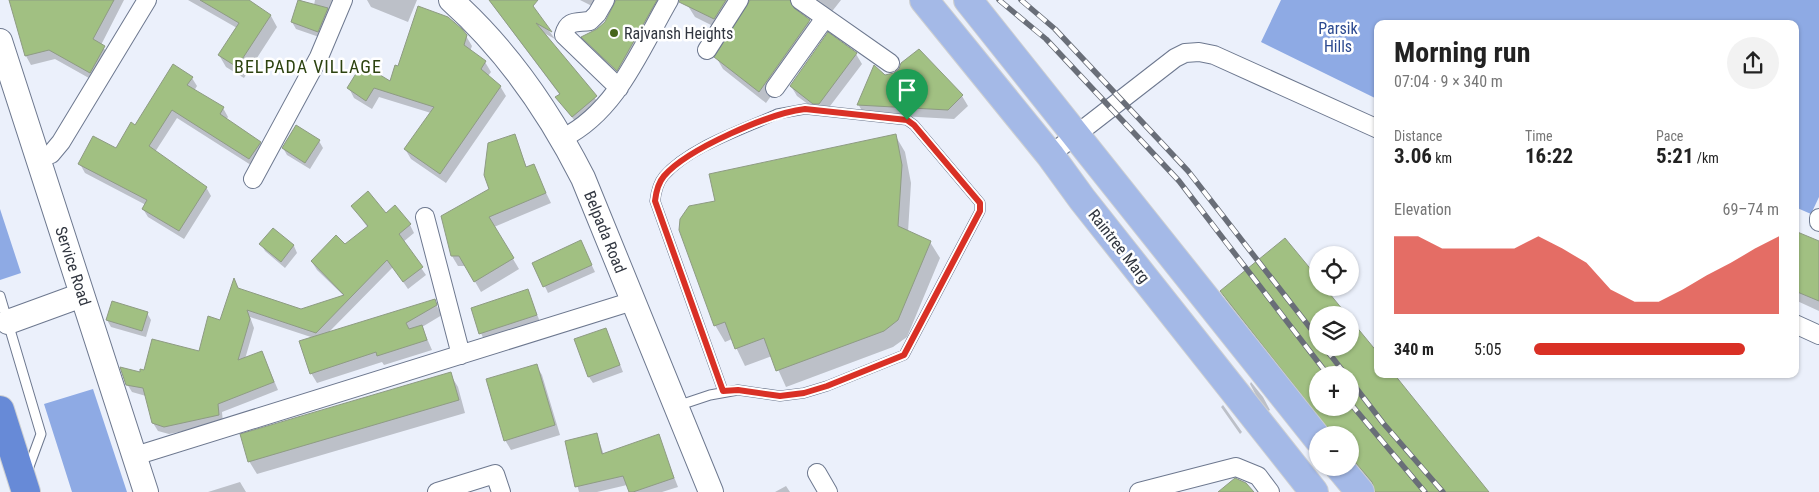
<!DOCTYPE html>
<meta charset="utf-8">
<style>
body{margin:0;font-family:"Roboto Condensed",sans-serif;background:#f2f2f2;color:#222;height:100vh;display:flex;flex-direction:column;font-size:19px;white-space:nowrap}
*{box-sizing:border-box;margin:0}
p{font-size:16px;color:#767676}
.icon{flex:none;width:28px;height:28px;fill:none;stroke:currentColor;stroke-width:2;stroke-linecap:round;stroke-linejoin:round}
.map{position:relative;flex:1;overflow:hidden}
.sheet{position:absolute;left:1374px;top:20px;width:425px;height:358px;display:flex;flex-direction:column;background:#fff;border-radius:10px;box-shadow:0 1px 4px #0004}
.sheet>*{flex:none}
.buttons{position:absolute;left:1309px;top:246px;display:grid;gap:10px}
.buttons a{display:grid;place-items:center;width:50px;height:50px;border-radius:50%;background:#fff;box-shadow:0 1px 4px #0004;font-size:25px}
.pin{position:absolute;display:grid;place-items:center;width:42px;height:42px;color:#fff;margin:-51px -21px;border-radius:50% 50% 50% 0;rotate:-45deg;box-shadow:0 0 5px #0007}
.pin .icon{rotate:45deg}
.round{display:grid;place-items:center;flex:none;width:52px;height:52px;border-radius:26px;background:#f2f2f2}
.summary{display:flex;align-items:center;justify-content:space-between;height:85px;padding:0 20px}
h1{font-size:28px;font-weight:700;line-height:38px}
.metrics{display:grid;grid-template-columns:repeat(3,1fr);gap:8px;height:85px;padding:5px 20px}
.metrics div{display:grid;align-content:center}
.metrics b{font-size:21px;font-weight:700}
.metrics small{font-size:14px;font-weight:400}
.metrics p{font-size:14px}
.chart{height:140px;padding:10px 20px}
.chart p{display:flex;justify-content:space-between}
.chart svg{width:100%;height:90px;margin-top:5px;fill:#d93025;opacity:.7}
ul{padding:0 20px;list-style:none;font-size:16px}
li{display:grid;grid-template-columns:80px 60px 1fr;align-items:center;height:38px}
li i{height:12px;border-radius:6px;background:#d93025}
.map>svg:first-child{display:block}
.forest{fill:#8eaae4}
.shadow{fill:#0003;fill-rule:evenodd}
.building{fill:#a1c082;stroke:#8e9b83;fill-rule:evenodd}
.lines{fill:none;stroke-linecap:round;stroke-linejoin:round}
.lane-casing{stroke:#6d788f;stroke-width:11}
.street-casing{stroke:#6d788f;stroke-width:20}
.secondary-casing{stroke:#6d788f;stroke-width:26}
.primary-casing{stroke:#cdcfd1;stroke-width:30}
.highway-casing{stroke:#cdcfd1;stroke-width:30}
.lane{stroke:#fff;stroke-width:9}
.street{stroke:#fff;stroke-width:18}
.secondary{stroke:#fff;stroke-width:24}
.primary{stroke:#a4b9e7;stroke-width:28}
.highway{stroke:#678ad7;stroke-width:28}
.rail-casing{stroke:#696e78;stroke-width:5.5}
.rail{stroke:#fff;stroke-width:4;stroke-dasharray:11;stroke-linecap:butt}
.route-casing{stroke:#fff;stroke-width:10}
.route{stroke:#d93025;stroke-width:6}
.poi-dot{fill:#47661c;stroke:#fff;stroke-width:2}
.labels{text-anchor:middle;dominant-baseline:central;stroke-width:5;stroke-linejoin:round;paint-order:stroke}
.park-label{font-size:16px;fill:#2c4a90;stroke:#fff}
.poi-label{font-size:16px;fill:#30353f;stroke:#fff;text-anchor:start}
.street-label{font-size:16px;fill:#30353f;stroke:#fff}
.neighbourhood-label{font-size:18px;letter-spacing:1px;fill:#2d4310;stroke:#fff}
</style>
<div class="map">
<svg width="1819" height="492" viewBox="0 0 1819 492">
<rect width="100%" height="100%" fill="#ebf0fb"/>
<path class="forest" d="M1281,0h538v197l-8,17 -16,-7v-183h-417l-1,75 -116,-57z
M0,209l21,64 -21,7z
M93,389l34,103h-55l-28,-88z"/>
<path class="shadow" d="M10,0h114l-23,45 9,11 -14,26 -41,-23 -24,6 -5,-9z
M188,0h58l25,16 6,11 -33,51 -18,-11 -7,-12 18,-27z
M300,0l14,5 1,-5h22l-15,38 -26,-9 -4,-7z
M367,0h50l-9,22 -37,-15z
M489,0h38l28,39 -13,-7 59,74 -23,19 -21,-27 3,-3z
M580,0h82l-37,84 -34,-33 -8,-13 15,-8 9,-10 9,-15h-9l-5,6z
M691,0h150l-11,14 -32,-9 -1,7 12,9 7,12 -50,70 -43,-34 -7,-12 33,-55 -2,-1 -26,29 -26,-13 -7,-11z
M466,36l6,10 -2,5 15,11 6,10 -3,4 12,10 6,10 -60,87 -35,-24 -6,-10 26,-36 -52,-16 -7,12 -18,-11 -5,-10 41,-5 9,-15z
M856,54l6,10 -38,50 -4,-1 -23,-17 -6,-10z
M884,76l78,20 6,10 -14,13 -90,-5 -6,-10z
M192,78l5,8 -3,5 29,17 5,9 -2,3 34,22 5,9 -11,16 -77,-49 -22,34 51,35 5,9 -27,43 -36,-22 -5,-8 3,-4 -61,-32 -5,-9 37,-14 18,-23z
M297,126l22,15 4,7 -13,21 -23,-14 -4,-7z
M514,135l13,33 6,-2 18,37 -57,24 25,42 -38,23 -15,-26h-8l-6,-10 39,-66z
M895,135l10,17 6,31 -3,49 22,10 10,16 -33,79 -14,10 -107,40 -14,-31 -27,10 -13,-27 -7,3 -10,-17 1,-124z
M352,206l34,8 24,11 4,8 -11,9 23,33 -18,14 -15,-22 -66,67 107,-33 8,14 -20,12 10,23 -48,15 -2,-3 -65,21 -6,-10 3,-35 -64,-21 4,11 -9,31 17,-7 16,38 -56,22 1,11 -54,11 -11,-3 -5,-8 -7,-27 -14,-4 -5,-8 15,-11 58,-21 21,-31 13,-40 5,9 62,20 43,-14 -27,-26 -5,-8 33,-16 23,-18z
M273,230l21,16 3,7 -12,15 -20,-17 -4,-7z
M1795,232l24,10v69l-24,-11z
M584,249l11,23 -47,21 -14,-30z
M1323,288l22,27h-27v33h32v-27l28,53h15l94,118h-111l1,-2 -17,-19 -10,-5v-31h-17l-104,-131 -8,-13zM1318,375h32v33h-32z
M528,291l12,31 -56,18 -3,-7z
M147,313l4,7 -5,17 -35,-10 -4,-7z
M606,329l17,43 -30,11 -4,-6z
M536,365l6,10 18,60 -49,15 -6,-10z
M450,374l8,13 7,26 -208,61 -8,-13z
M1251,382l12,15 7,13 -2,1 -11,-14 -7,-13z
M1223,405l19,27 -2,2 -19,-27z
M597,435l7,20 54,-19 20,51 -16,5h-32l-3,-7 -30,7h-18l-13,-50z
M240,482l6,10h-38z
M786,486l4,6h-15z"/>
<path class="building" d="M9,0h105l-21,39 12,7 -15,27 -41,-23 -24,6z
M200,0h49l22,15 -34,52 -19,-12 21,-32z
M298,0l30,8 -10,24 -27,-10z
M489,0h49l-5,6 19,26 -16,-9 61,73 -25,21 -17,-20 5,-3z
M616,0h41l-40,71 -36,-34 16,-8 8,-7z
M680,0h46l-12,19 -35,-17z
M750,0h40l4,8 16,12 -51,72 -45,-35z
M418,6l30,11 14,12 5,6 -3,10 22,16 -5,8 20,17 -61,88 -36,-25 30,-42 -60,-19 -8,13 -19,-13 15,-24 28,17 5,-16 3,1z
M828,32l29,21 -38,51h-6l-23,-18z
M919,49l44,46 -15,15 -91,-5 17,-40 11,10 9,-2 5,-4 2,-6z
M173,64l20,13 -6,8 37,22 -4,7 41,28 -12,17 -77,-49 -23,36 58,41 -28,44 -37,-22 5,-9 -69,-36 15,-28 23,12 15,-26 4,3z
M296,125l24,15 -15,23 -23,-15z
M515,134l11,33 8,-3 12,29 -57,24 25,41 -40,24 -15,-26h-8l-10,-40 48,-27 -5,-14 4,-32z
M896,134l6,31 -4,61 33,15 -33,79 -14,11 -108,40 -12,-33 -29,11 -10,-27 -11,4 -35,-96 1,-11 9,-13 26,-5 -6,-27z
M368,191l18,22 9,-8 16,19 -12,10 24,33 -20,15 -16,-22 -71,73 -69,-23 3,9 -12,41 24,-9 12,31 -56,22 1,11 -55,12 -12,-4 -9,-35 -17,-3 -6,-18 20,5v-3l4,1 8,-31 47,12 9,-35 12,4 14,-42 4,10 63,21 43,-14 -33,-34 25,-26 9,9 23,-18 -17,-20z
M273,228l21,17 -13,17 -22,-18z
M1795,231l24,10v60l-24,-10z
M1285,238l33,40v10h7l22,27h-29v33h32v-29l28,34v21h16l95,118h-114l-3,-10 -22,-26v-21h-17l-113,-144zM1318,375h32v33h-32z
M581,240l11,25 -49,22 -11,-24z
M528,289l9,26 -58,19 -8,-26z
M435,299l2,6 -31,18 3,6 13,-4 5,15 -50,16 -1,-4 -66,22 -11,-33z
M112,301l36,11 -6,19 -36,-11z
M606,328l14,37 -32,12 -14,-38z
M537,364l18,61 -51,16 -18,-62z
M451,372l8,28 -211,62 -8,-28z
M597,433l5,21 57,-20 15,44 -41,14h-4l-6,-16 -48,11 -10,-46z
M1235,478l11,5 8,9h-36z"/>
<g class="lines">
<g class="lane-casing">
<path id="lane" d="M0,296l41,138 -14,38
M677,406l33,-11 28,-5 42,6 24,-3 23,-7 77,-31 76,-144v-8l-66,-78 -7,-5 -102,-11 -28,5c-35,16 -88,33 -113,62 -6,7 -8,16 -9,25l68,190"/>
</g>
<g class="street-casing">
<path id="street" d="M605,0l-8,14 -7,7c-13,2 -22,-2 -26,14l55,53
M800,0l90,63
M707,50l32,-50
M775,88l50,-70
M563,138c54,-27 77,-88 106,-138
M1050,155l125,-97 10,-5 14,-1 15,3 164,74
M38,159l13,-5 10,-12 86,-142
M253,179l66,-122 24,-57
M425,217l36,138
M1819,218v4
M1795,324l24,11
M135,456l498,-155
M817,473l11,19
M437,492l58,-18 6,18
M1139,492l97,-25 22,9 12,16"/>
</g>
<g class="secondary-casing">
<path id="secondary" d="M451,0c56,50 98,111 132,178l128,314
M0,41l146,451
M8,322l74,-27"/>
</g>
<g class="primary-casing">
<path id="primary" d="M924,0l126,155 32,44 232,293
M968,0l350,439
M1340,468l20,24"/>
</g>
<g class="highway-casing">
<path id="highway" d="M0,410l26,82"/>
</g>
<use href="#lane" class="lane"/>
<use href="#street" class="street"/>
<use href="#secondary" class="secondary"/>
<use href="#primary" class="primary"/>
<use href="#highway" class="highway"/>
<g class="rail-casing">
<path id="rail" d="M999,0l47,39 133,142 149,194
M1021,0l34,29 133,142 130,167
M1325,348l21,27
M1350,380l33,43 60,69
M1350,403l75,89"/>
</g>
<use href="#rail" class="rail"/>
</g>
<g class="lines">
<g class="route-casing">
<path id="route" d="M805,109l102,11 7,5 66,78v8l-76,144 -77,31 -23,7 -24,3 -42,-6 -15,1 -68,-190c1,-9 3,-18 9,-25 23,-27 106,-63 141,-67z"/>
</g>
<use href="#route" class="route"/>
</g>
<circle class="poi-dot" cx="614" cy="33" r="5"/>
<g class="labels">
<g class="park-label">
<text x="1338" y="28">Parsik<tspan x="1338" dy="18">Hills</tspan></text>
</g>
<g class="poi-label">
<text x="624" y="33">Rajvansh Heights</text>
</g>
<g class="street-label">
<text transform="translate(605 232) rotate(68)">Belpada Road</text>
<text transform="translate(1119 246) rotate(52)">Raintree Marg</text>
<text transform="translate(73 266) rotate(72)">Service Road</text>
</g>
<g class="neighbourhood-label">
<text x="308" y="66">BELPADA VILLAGE</text>
</g>
</g>
</svg>
<div class="buttons">
<a><svg class="icon" aria-label="locate" viewBox="0 0 24 24"><circle cx="12" cy="12" r="6"/><path d="M12 2v4M12 18v4M2 12h4M18 12h4"/></svg></a>
<a><svg class="icon" aria-label="layers" viewBox="0 0 24 24"><path d="M12 4l9 5-9 5-9-5zM3 14l9 5 9-5"/></svg></a>
<a>+</a>
<a>−</a>
</div>
<div class="pin" style="left:907px;top:120px;background:#1e9e55"><svg class="icon" aria-label="arrive" viewBox="0 0 24 24"><path d="M6 21V4h12l-3 4 3 4H6"/></svg></div>
<section class="sheet">
<div class="summary"><div><h1>Morning run</h1><p>07:04 · 9 × 340 m</p></div><a class="round"><svg class="icon" aria-label="share" viewBox="0 0 24 24"><path d="M12 15V3M7 8l5-5 5 5M5 13v7h14v-7"/></svg></a></div>
<div class="metrics">
<div><p>Distance</p><b>3.06<small> km</small></b></div>
<div><p>Time</p><b>16:22</b></div>
<div><p>Pace</p><b>5:21<small> /km</small></b></div>
</div>
<div class="chart"><p><span>Elevation</span>69–74 m</p>
<svg viewBox="0 0 160 44" preserveAspectRatio="none"><path d="M0 44V6L10 6L20 12L30 12L40 12L50 12L60 6L70 12L80 19L90 32L100 38L110 38L120 32L130 25L140 19L150 12L160 6V44z"/></svg>
</div>
<ul>
<li><b>340 m</b>5:05<i style="width:86%"></i></li>
</ul>
</section>
</div>
